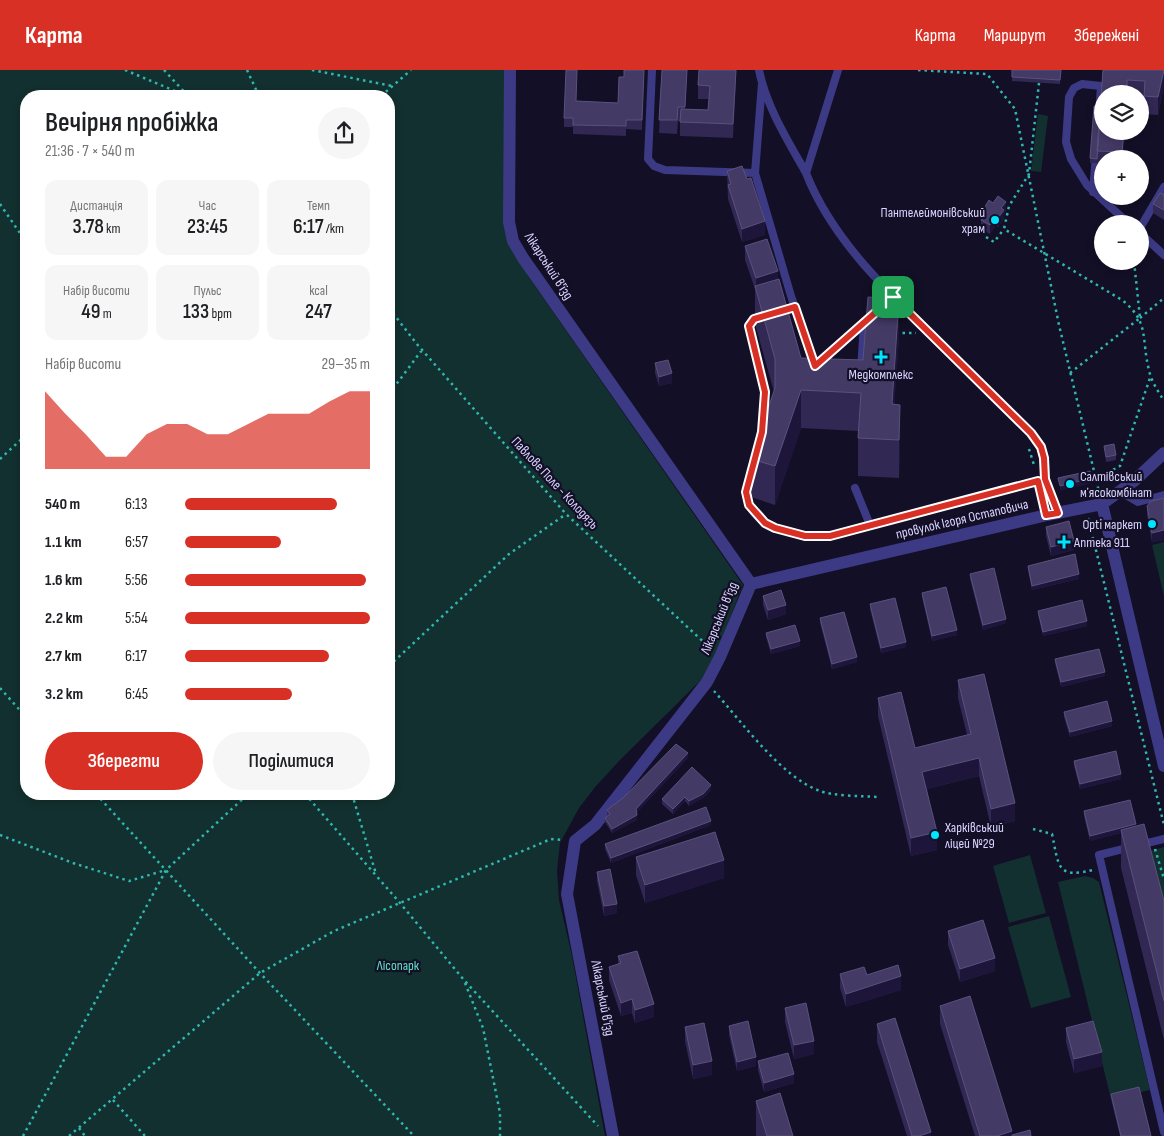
<!DOCTYPE html>
<html lang="uk">
<meta charset="utf-8">
<style>
body{margin:0;font-family:"Sofia Sans Condensed",sans-serif;background:#f6f6f6;color:#202124;height:100vh;display:flex;flex-direction:column;font-size:19px;white-space:nowrap}
*{box-sizing:border-box;margin:0}
p{font-size:16px;color:#757577}
.icon{flex:none;width:28px;height:28px;fill:none;stroke:currentColor;stroke-width:2;stroke-linecap:round;stroke-linejoin:round}
.map{position:relative;flex:1;overflow:hidden}
.drawer{position:absolute;left:20px;top:20px;width:375px;height:710px;display:flex;flex-direction:column;background:#fff;border-radius:20px;box-shadow:0 2px 8px #0003}
.drawer>*{flex:none}
.tools{position:absolute;left:1094px;top:15px;display:grid;gap:10px}
.tools a{display:grid;place-items:center;width:55px;height:55px;border-radius:50%;background:#fff;box-shadow:0 2px 8px #0003;font-size:25px}
.pin{position:absolute;display:grid;place-items:center;width:42px;height:42px;color:#fff;margin:-21px;border-radius:10px;box-shadow:0 2px 8px #0006}
.round{display:grid;place-items:center;flex:none;width:52px;height:52px;border-radius:26px;background:#f6f6f6}
.headline{display:flex;align-items:center;justify-content:space-between;height:85px;padding:0 25px}
h1{font-size:28px;font-weight:600;line-height:38px}
.stats{display:grid;grid-template-columns:repeat(3,1fr);gap:8px;height:85px;padding:5px 25px}
.stats div{display:grid;align-content:center;border-radius:12px;background:#f6f6f6;text-align:center}
.stats b{font-size:21px;font-weight:600}
.stats small{font-size:14px;font-weight:400}
.stats p{font-size:14px}
.chart{height:140px;padding:10px 25px}
.chart p{display:flex;justify-content:space-between}
.chart svg{width:100%;height:90px;margin-top:5px;fill:#d93025;opacity:.7}
.action{display:flex;gap:10px;margin-top:auto;padding:10px 25px}
.action a{flex:1;height:58px;border-radius:30px;background:#d93025;color:#fff;font-size:20px;font-weight:600;line-height:58px;text-align:center}
.action a+a{background:#f6f6f6;color:#202124}
ul{padding:0 25px;list-style:none;font-size:16px}
li{display:grid;grid-template-columns:80px 60px 1fr;align-items:center;height:38px}
li i{height:12px;border-radius:6px;background:#d93025}
header{display:flex;align-items:center;gap:30px;box-sizing:border-box;height:70px;padding:0 25px;background:#d93025;color:#fff}
header strong{font-size:24px}
nav{display:flex;gap:28px;margin-inline-start:auto;font-size:18px}
.map>svg:first-child{display:block}
.green{fill:#12302f;fill-rule:evenodd}
.lines{fill:none;stroke-linecap:round;stroke-linejoin:round}
.path{stroke:#2fb8b0;stroke-width:2.5;stroke-dasharray:2.5 4;stroke-linecap:butt}
.lane{stroke:#3d3a85;stroke-width:8}
.street{stroke:#3d3a85;stroke-width:12}
.wall{fill:#312854}
.shaded-wall{fill:#1d163a}
.building{fill:#433a66;stroke:#5a527e}
.route-casing{stroke:#fff;stroke-width:10}
.route{stroke:#d93025;stroke-width:6}
.poi-dot{fill:#00e5ff;stroke:#130f26;stroke-width:2}
.labels{text-anchor:middle;dominant-baseline:central;stroke-width:4.5;stroke-linejoin:round;paint-order:stroke}
.poi-label{font-size:14px;fill:#d9d4ff;stroke:#130f26;text-anchor:start}
.street-label{font-size:14px;fill:#d9d4ff;stroke:#130f26}
.park-label{font-size:14px;fill:#5fe0c0;stroke:#130f26}
</style>
<header>
<strong>Карта</strong>
<nav><a>Карта</a><a>Маршрут</a><a>Збережені</a></nav>
</header>
<div class="map">
<svg width="1164" height="1066" viewBox="0 0 1164 1066">
<rect width="100%" height="100%" fill="#130f26"/>
<path class="green" d="M0,0h509l-2,149 21,57 215,309 -31,78 -10,16 -82,81 -24,26 -17,22 -19,35 -3,28 2,29 13,56 33,180h-605zM26,26h363v698h-363z
M1038,44l10,2 -7,56 -10,-1z
M1164,472v54l-12,-51z
M1164,777v92l-42,-71 -1,-8z
M1030,785l16,58 -37,10 -16,-57z
M1085,806l8,2 6,4 51,208 -39,9 -53,-217z
M1049,846l22,81 -40,11 -23,-81z"/>
<g class="lines">
<path class="path" d="M125,0l62,26
M164,0l24,26
M247,0l12,26
M312,0l80,16
M918,0l69,4 28,35 44,216 40,167
M1039,13l-10,91 -20,32 -5,23 118,71c28,22 19,39 27,70 2,11 9,21 15,31
M381,26l30,-26
M0,134l26,38
M986,167l8,5 10,-13
M389,238l27,35 150,171 144,134
M1140,248l24,-20
M896,263h20
M1070,303l70,-55 -6,-57
M389,324l33,-44
M1029,379l5,16
M0,389l26,-24
M1096,409l24,-13 30,-88
M1088,448l76,307
M389,596l120,-112 57,-40
M0,618l26,29
M714,621c28,31 67,86 106,100 12,5 43,5 58,6
M96,724l164,179 154,163
M305,724l95,109 64,77 134,146
M352,724l24,80
M1033,759l19,5c7,32 4,45 41,36
M0,765l73,28 56,18 37,-11
M1155,779l9,30
M465,913l18,45 17,85v23
M113,1030l32,36
M79,1058l6,8
M23,1066l143,-266 82,-76
M69,1066l191,-163 74,-42 217,-92 12,1"/>
<path class="lane" d="M652,0l-4,89 6,7 11,4 90,3
M759,0c7,36 29,71 47,103
M838,0l-32,103c25,64 77,114 125,161 33,33 66,66 100,99l10,14 4,12v20l12,34
M762,13l-7,90 36,123 24,71
M1099,45l2,-29 -19,-2 -8,4 -5,9 -3,45 5,17 16,26 42,39
M1093,122l3,-38
M1140,158l24,-41
M1140,163l24,22
M778,242l17,-5
M817,295l47,-41
M861,300l3,-46 9,-8
M762,362l3,-40 -16,-66 5,-7 9,-3
M753,397c-2,8 -7,19 -6,27 2,36 55,44 83,42l215,-57
M855,418l15,37
M1116,424l10,1 12,7 26,-7
M1164,769l-65,16 65,277"/>
<path class="street" d="M510,0l-1,152 4,19 10,17 228,326
M1102,434l62,262
M751,514l296,-69 55,-11 32,-23 30,-28
M613,1066l-46,-242 8,-53 20,-16 112,-143 13,-25 31,-73"/>
</g>
<path class="wall" d="M644,0l-2,60 -16,-1v7l-53,-2v-7h-9v-9l13,-16 41,1 6,-26z
M662,0h25l-2,39 23,1 1,-11h-11v-14l38,-7 -3,60 -53,-2v-15h-2l-1,13 -18,-1z
M1012,0h49l-1,14 -48,-3z
M1103,0h61v16l-6,29 -14,-1v-15h-4v-5h-38l23,37 -2,28h-21v10h-5v-6h-7v-5l11,-52z
M727,101l38,64 -23,7 -14,-43z
M1164,125v25l-11,-7v-9z
M984,138l22,3 -2,3v5l-6,8 -2,-2 -6,9 -9,-5v-9l3,-4z
M745,176l33,34 23,78 62,2 36,-23 -5,67 6,39 -1,35 -41,-2v-45l-57,-3 -26,77 -24,-8v-38l23,-67 -19,-68v-35l-10,-29z
M655,293l17,20 -13,3 -4,-13z
M1104,376l12,9v5l-10,2z
M1164,428v42l-12,2 -5,-27v-9z
M1046,457l28,23 -23,6 -5,-20z
M1028,496l51,13 -47,11 -4,-20z
M970,504l36,49 -23,7 -13,-51z
M922,523l35,42 -25,6 -10,-44z
M763,526l23,18 -18,6 -5,-15z
M870,534l36,43 -25,6 -11,-44z
M1038,541l49,15 -44,10 -5,-21z
M820,548l37,44 -25,7 -12,-46z
M766,563l34,13 -29,8 -5,-17z
M1055,589l50,17 -44,11 -6,-24z
M958,610l57,141 -24,6 -12,-51 -52,13 10,61 -26,6 -33,-140v-18l37,50 52,-13 -9,-37z
M1064,642l48,14 -42,11 -6,-20z
M688,688l-52,55 1,7 -25,13 -7,-11v-4l2,-2v-6z
M1074,691l47,18 -41,10 -6,-23z
M711,720l-8,8 -14,8 -4,-5 -12,13 -11,-10v-5z
M1084,741l52,15 28,75v139l-43,-172v-35l-31,8 -6,-25z
M711,755l-100,38 -6,-14v-5z
M636,787l88,21 -79,25 -9,-28z
M597,802l20,41 -13,3 -7,-35z
M948,861l47,40 -35,11 -12,-37z
M618,886l36,61 -19,6 -3,-10 -11,3 -12,-36v-13l9,-3z
M840,904l27,1 34,15 -55,17 -6,-19z
M940,936l72,129 19,1h-56l-35,-112z
M785,938l29,46 -20,5 -9,-37z
M877,954l54,112h-24l-30,-94z
M729,956l27,40 -19,5 -8,-36z
M685,957l27,48 -19,4 -8,-38z
M1066,958l36,38 -28,7 -8,-31z
M758,991l36,22 -30,9 -6,-22z
M1111,1024l40,42h-31l-9,-37z
M756,1031l37,35h-37z"/>
<path class="shaded-wall" d="M736,0v8l-3,60v-14z
M1164,0v16l-6,29v-18z
M1124,61h1l-2,28h-1z
M1006,132v9l-2,3v5l-6,8v-9l3,-10z
M996,146v9l-6,9v-9z
M765,151v14l-23,7v-13z
M778,201v14l-22,5v-12z
M899,229v38l-7,105v-38z
M672,303v10l-13,3v-9z
M801,320v38l-26,77v-39z
M900,335v38l-1,35v-38z
M1092,408v5l-32,8v-5z
M1164,460v10l-12,2v-9z
M1074,471v9l-23,6v-9z
M1079,504v5l-47,11v-4z
M786,535v9l-18,6v-10z
M1006,549v4l-23,7v-5z
M1087,551v5l-44,10v-4z
M957,560v5l-25,6v-5z
M800,571v5l-29,8v-5z
M906,572v5l-25,6v-5z
M857,587v5l-25,7v-5z
M1105,602v4l-44,11v-5z
M1112,651v5l-42,11v-5z
M688,683v5l-52,56v-5z
M979,688v18l-57,14v-18z
M1121,704v5l-41,10v-5z
M711,715v5l-8,8 -14,8v-5z
M685,727v4l-12,13v-5z
M1015,733v18l-24,6v-18z
M637,745v5l-25,13v-4z
M711,751v4l-100,38v-5z
M1136,754v5l-15,1v3l-31,8v-5z
M937,762v18l-26,6v-18z
M724,790v18l-79,25v-18z
M617,834v9l-13,3v-10z
M995,888v13l-35,11v-13z
M901,906v14l-55,17v-13z
M632,929v14l-11,3v-13z
M654,934v13l-19,6v-13z
M814,971v13l-20,5v-14z
M1102,982v14l-28,7v-14z
M756,987v9l-19,5v-9z
M712,991v14l-19,4v-14z
M794,1004v9l-30,9v-9z
M1012,1061v5h-15z
M931,1062v4h-12z"/>
<path class="building" d="M566,0h11l-1,31 42,2 1,-26h5v-7h20l-2,50h-16v6l-53,-1v-7h-9z
M662,0h25l-2,37h-7l-1,13h-18z
M699,0h37l-3,54 -53,-2 1,-13 27,1 2,-24 -12,-1z
M1012,0h49l-1,10 -48,-3z
M1103,0h61l-6,27 -14,-1 1,-15 -18,-1v14h-25v37h22l-2,21 -25,-1z
M1094,36h7l-4,53 -7,-1z
M742,96l5,13 4,-1 14,43 -23,8 -14,-44 3,-1 -4,-13z
M1160,123l4,2v15l-11,-6z
M998,126l8,6 -5,6 3,2 -6,8 -2,-2 -6,9 -9,-5 6,-9 -3,-3 5,-8 4,3z
M767,169l11,32 -22,7 -11,-32z
M779,209l22,79 62,2 5,-63 31,2 -7,105 8,1 -1,35 -41,-2 3,-45 -60,-3 -26,76 -24,-7 24,-71v-29l-20,-73z
M668,290l4,13 -13,4 -4,-14z
M1114,374l2,11 -10,2 -2,-11z
M1090,401l2,7 -32,8 -2,-8z
M1164,428v32l-12,3 -5,-27 4,-5z
M1069,451l5,20 -23,6 -5,-20z
M1075,484l4,20 -47,12 -4,-20z
M994,498l12,51 -23,6 -13,-51z
M946,517l11,43 -25,6 -10,-43z
M781,520l5,15 -18,5 -5,-14z
M895,528l11,44 -25,6 -11,-44z
M1082,530l5,21 -44,11 -5,-21z
M844,542l13,45 -25,7 -12,-46z
M795,555l5,16 -29,8 -5,-16z
M1099,579l6,23 -44,10 -6,-23z
M984,604l31,129 -24,6 -12,-51 -57,14 15,60 -26,6 -33,-140 23,-6 14,56 56,-14 -13,-54z
M1107,631l5,20 -42,11 -6,-20z
M676,674l12,9 -52,56 1,6 -25,14 -7,-11 5,-4 -3,-4 16,-12z
M1116,681l5,23 -41,10 -6,-23z
M692,697l19,18 -8,9 -14,7 -4,-4 -12,12 -11,-10z
M1130,730l6,24 -46,12 -6,-25z
M706,737l5,14 -100,37 -6,-14z
M1144,754l20,77v100l-43,-171z
M715,762l9,28 -79,25 -9,-28z
M610,799l7,35 -13,2 -7,-34z
M983,850l12,38 -35,11 -12,-38z
M637,881l17,53 -19,6 -3,-11 -11,4 -12,-36 12,-4 -3,-7z
M898,895l3,11 -55,18 -6,-20 24,-7 3,8z
M970,926l42,135 -15,5h-17l-40,-130z
M806,933l8,38 -20,4 -9,-37z
M895,948l36,114 -12,4h-7l-35,-112z
M748,951l8,36 -19,5 -8,-36z
M1093,951l9,31 -28,7 -8,-31z
M704,953l8,38 -19,4 -8,-38z
M788,983l6,21 -30,9 -6,-22z
M1139,1017l12,49h-30l-10,-42z
M780,1023l13,43h-26l-11,-35z
M1030,1060l1,6h-19v-1z"/>
<g class="lines">
<g class="route-casing">
<path id="route" d="M893,227l138,136 10,14 3,11 1,21 13,34 -12,2 -8,-34 -208,55h-25l-30,-8 -10,-5 -16,-18 -3,-13 16,-60 3,-40 -16,-66 5,-7 41,-12 20,59z"/>
</g>
<use href="#route" class="route"/>
</g>
<g class="poi-dot">
<circle cx="995" cy="150" r="5"/>
<path d="M878.5 279.5h5v5h5v5h-5v5h-5v-5h-5v-5h5z"/>
<circle cx="1070" cy="414" r="5"/>
<circle cx="1152" cy="454" r="5"/>
<path d="M1061.5 464.5h5v5h5v5h-5v5h-5v-5h-5v-5h5z"/>
<circle cx="935" cy="765" r="5"/>
</g>
<g class="labels">
<g class="poi-label">
<text x="985" y="142" text-anchor="end">Пантелеймонівський<tspan x="985" dy="16">храм</tspan></text>
<text x="881" y="304" text-anchor="middle">Медкомплекс</text>
<text x="1080" y="406">Салтівський<tspan x="1080" dy="16">мʼясокомбінат</tspan></text>
<text x="1142" y="454" text-anchor="end">Opti маркет</text>
<text x="1074" y="472">Аптека 911</text>
<text x="945" y="757">Харківський<tspan x="945" dy="16">ліцей №29</tspan></text>
</g>
<g class="street-label">
<text transform="translate(549 196) rotate(57)">Лікарський в'їзд</text>
<text transform="translate(555 413) rotate(47)">Павлове Поле - Колодязь</text>
<text transform="translate(962 449) rotate(-13)">провулок Ігоря Остаповича</text>
<text transform="translate(719 548) rotate(-68)">Лікарський в'їзд</text>
<text transform="translate(603 928) rotate(79)">Лікарський в'їзд</text>
</g>
<g class="park-label">
<text x="398" y="895">Лісопарк</text>
</g>
</g>
</svg>
<div class="tools">
<a><svg class="icon" aria-label="layers" viewBox="0 0 24 24"><path d="M12 4l9 5-9 5-9-5zM3 14l9 5 9-5"/></svg></a>
<a>+</a>
<a>−</a>
</div>
<div class="pin" style="left:893px;top:227px;background:#1e9e55"><svg class="icon" aria-label="arrive" viewBox="0 0 24 24"><path d="M6 21V4h12l-3 4 3 4H6"/></svg></div>
<section class="drawer">
<div class="headline"><div><h1>Вечірня пробіжка</h1><p>21:36 · 7 × 540 m</p></div><a class="round"><svg class="icon" aria-label="share" viewBox="0 0 24 24"><path d="M12 15V3M7 8l5-5 5 5M5 13v7h14v-7"/></svg></a></div>
<div class="stats">
<div><p>Дистанція</p><b>3.78<small> km</small></b></div>
<div><p>Час</p><b>23:45</b></div>
<div><p>Темп</p><b>6:17<small> /km</small></b></div>
</div>
<div class="stats">
<div><p>Набір висоти</p><b>49<small> m</small></b></div>
<div><p>Пульс</p><b>133<small> bpm</small></b></div>
<div><p>kcal</p><b>247</b></div>
</div>
<div class="chart"><p><span>Набір висоти</span>29–35 m</p>
<svg viewBox="0 0 160 44" preserveAspectRatio="none"><path d="M0 44V6L10 17L20 27L30 38L40 38L50 27L60 22L70 22L80 27L90 27L100 22L110 17L120 17L130 17L140 11L150 6L160 6V44z"/></svg>
</div>
<ul>
<li><b>540 m</b>6:13<i style="width:82%"></i></li>
<li><b>1.1 km</b>6:57<i style="width:52%"></i></li>
<li><b>1.6 km</b>5:56<i style="width:98%"></i></li>
<li><b>2.2 km</b>5:54<i style="width:100%"></i></li>
<li><b>2.7 km</b>6:17<i style="width:78%"></i></li>
<li><b>3.2 km</b>6:45<i style="width:58%"></i></li>
</ul>
<div class="action"><a>Зберегти</a><a>Поділитися</a></div>
</section>
</div>
